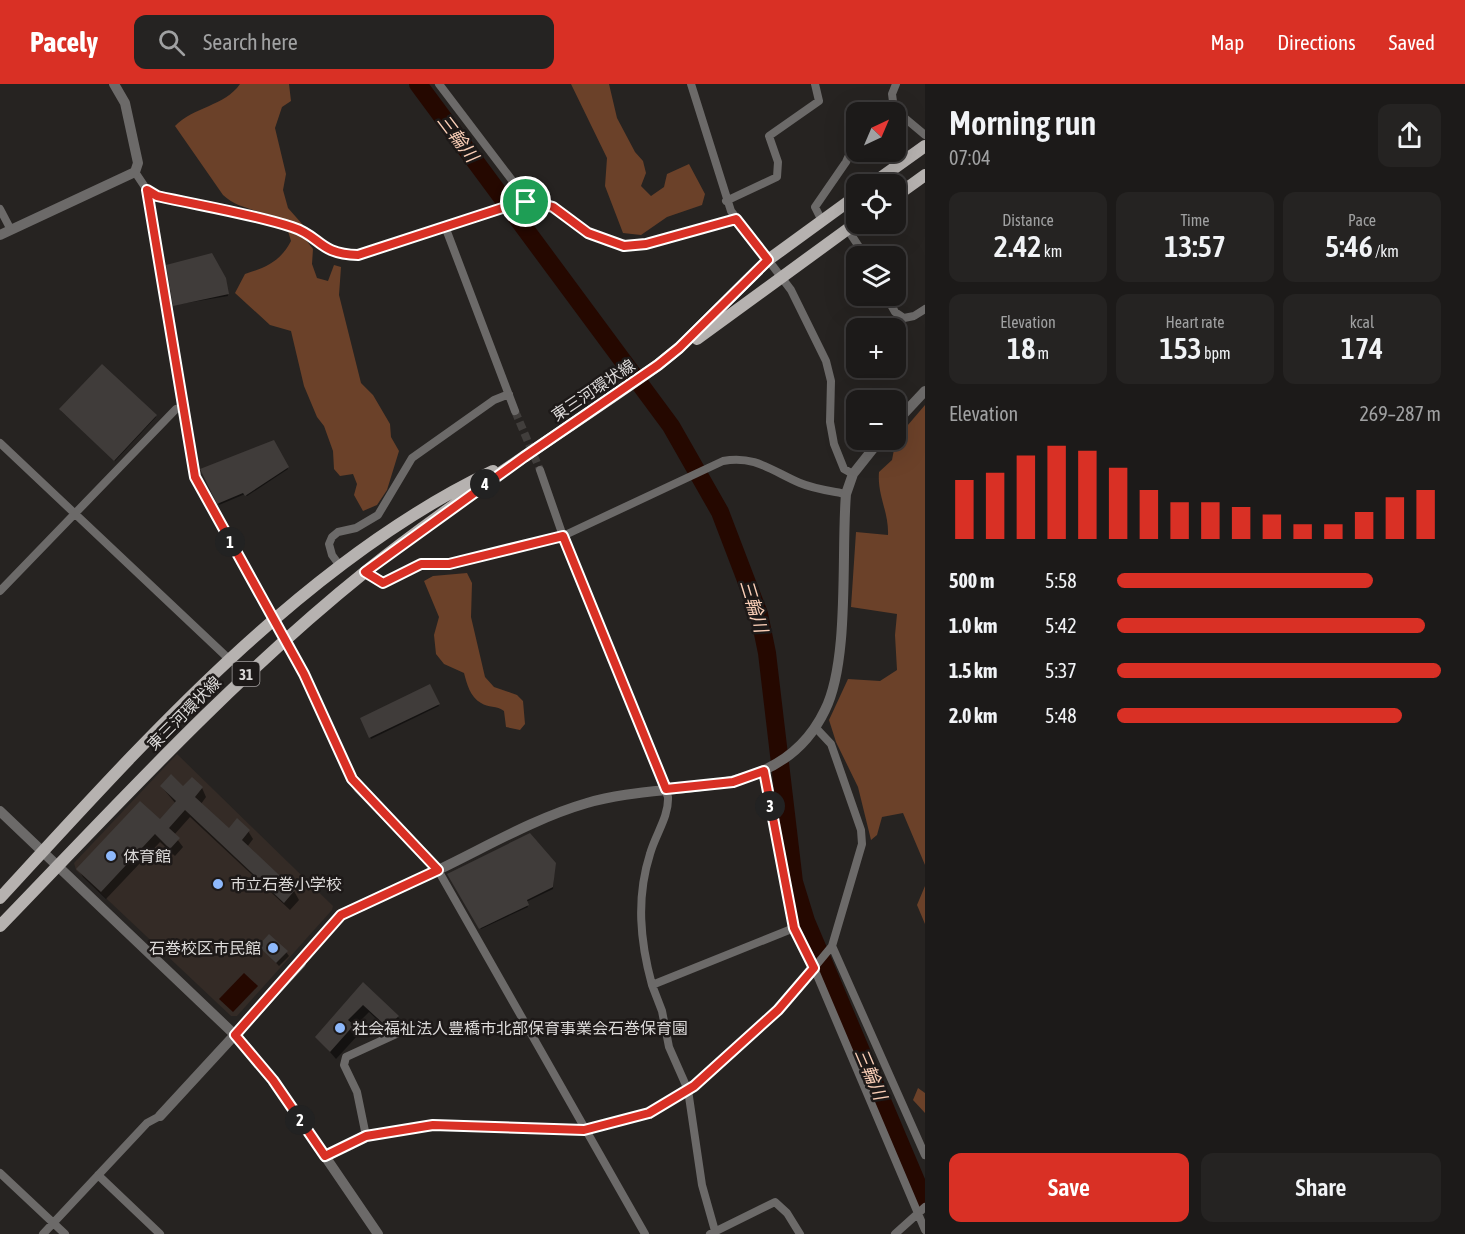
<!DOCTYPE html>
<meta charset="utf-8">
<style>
body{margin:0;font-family:"Asap Condensed","Noto Sans JP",sans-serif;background:#252322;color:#f1f3f6;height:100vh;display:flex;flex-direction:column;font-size:22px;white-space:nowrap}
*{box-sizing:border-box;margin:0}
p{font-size:20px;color:#a0a1a2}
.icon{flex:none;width:33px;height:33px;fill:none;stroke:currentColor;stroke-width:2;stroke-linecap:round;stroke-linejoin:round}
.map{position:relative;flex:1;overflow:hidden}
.panel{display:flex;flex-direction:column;background:#1c1a19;width:540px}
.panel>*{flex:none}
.needle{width:39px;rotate:44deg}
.tools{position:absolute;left:846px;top:18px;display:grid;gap:12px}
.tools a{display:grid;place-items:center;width:60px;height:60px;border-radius:12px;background:#1c1a19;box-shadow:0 6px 24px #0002,0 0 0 2px #3a3838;font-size:30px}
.pin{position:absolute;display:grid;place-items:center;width:51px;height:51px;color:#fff;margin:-26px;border:3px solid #fff;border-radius:50%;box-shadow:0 2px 6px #0007}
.km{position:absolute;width:30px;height:30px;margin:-15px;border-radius:50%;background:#222;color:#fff;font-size:16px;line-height:30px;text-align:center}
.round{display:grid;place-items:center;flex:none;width:63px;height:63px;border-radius:12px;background:#252322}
.headline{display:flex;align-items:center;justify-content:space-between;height:102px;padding:0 24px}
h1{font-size:33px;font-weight:600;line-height:45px}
.metrics{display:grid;grid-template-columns:repeat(3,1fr);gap:9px;height:102px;padding:6px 24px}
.metrics div{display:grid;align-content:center;border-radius:12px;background:#252322;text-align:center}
.metrics b{font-size:30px;font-weight:600}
.metrics small{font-size:16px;font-weight:400}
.metrics p{font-size:16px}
.chart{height:168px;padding:12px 24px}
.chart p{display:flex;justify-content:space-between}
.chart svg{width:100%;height:108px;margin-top:6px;stroke:#d93025;stroke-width:6}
.action{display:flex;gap:12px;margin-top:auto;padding:12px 24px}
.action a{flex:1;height:69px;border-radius:12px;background:#d93025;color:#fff;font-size:24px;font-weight:600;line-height:69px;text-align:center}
.action a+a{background:#252322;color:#f1f3f6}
ul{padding:0 24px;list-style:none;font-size:20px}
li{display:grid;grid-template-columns:96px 72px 1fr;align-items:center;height:45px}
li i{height:15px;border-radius:8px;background:#d93025}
header{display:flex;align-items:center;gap:36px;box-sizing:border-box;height:84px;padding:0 30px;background:#d93025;color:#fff}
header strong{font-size:28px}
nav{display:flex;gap:33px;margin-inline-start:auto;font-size:21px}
.search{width:420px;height:54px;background:#252322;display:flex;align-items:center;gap:15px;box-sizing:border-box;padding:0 21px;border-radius:12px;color:#a0a1a2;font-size:22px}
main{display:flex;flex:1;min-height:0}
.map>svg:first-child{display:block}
.built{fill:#342b26}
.forest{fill:#6b4129}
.water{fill:#250800}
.shadow{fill:#0007}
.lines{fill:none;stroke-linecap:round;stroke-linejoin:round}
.river{stroke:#250800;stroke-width:18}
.building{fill:#403c3a}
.minor-tunnel{stroke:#413e3c;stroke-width:8;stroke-dasharray:8 4;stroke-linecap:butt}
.minor{stroke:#6c6a69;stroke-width:8}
.tertiary{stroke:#6c6a69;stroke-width:10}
.primary{stroke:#b6b2b0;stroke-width:12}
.route-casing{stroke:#fff;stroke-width:12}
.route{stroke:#d93025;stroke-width:8}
.poi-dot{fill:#8eb9fc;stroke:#1d1918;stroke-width:2}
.labels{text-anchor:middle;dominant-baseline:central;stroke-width:5;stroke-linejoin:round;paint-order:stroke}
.shield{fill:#1d1918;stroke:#a29f9e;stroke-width:1.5}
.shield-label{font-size:15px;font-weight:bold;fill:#dbd9d8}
.street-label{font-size:16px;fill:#dbd9d8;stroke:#1d1918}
.poi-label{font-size:16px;fill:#dbd9d8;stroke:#1d1918;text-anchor:start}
.water-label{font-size:18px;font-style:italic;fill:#fbcfb7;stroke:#1d1918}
</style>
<header>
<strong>Pacely</strong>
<div class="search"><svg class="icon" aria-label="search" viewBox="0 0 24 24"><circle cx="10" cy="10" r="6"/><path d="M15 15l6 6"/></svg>Search here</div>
<nav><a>Map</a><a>Directions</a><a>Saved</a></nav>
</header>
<main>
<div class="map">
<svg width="925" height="1150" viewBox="0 0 925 1150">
<rect width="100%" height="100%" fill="#262321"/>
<path class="built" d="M177,670l156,152 -1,4 -95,106h-6l-155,-146 -2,-7z"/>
<path class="forest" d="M240,0h49l2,17 -9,6 -7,21 11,46 -3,16 5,18 15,17 3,15 7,9 -1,15 5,14 11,3 6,-16 7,2 -2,28 22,88 12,12 17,29 1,13 8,14 -12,39 -10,15 -14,6 -9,-16 3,-11 -4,-10 -13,2 -6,-7 -1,-18 -9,-25 -7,-9 -13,-31 -13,-55 -21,-6 -35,-32 10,-19c20,-6 36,-13 46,-33l-6,-20c-20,-11 -45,-10 -62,-26l-48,-69c18,-19 50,-20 65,-42z
M571,0h38l8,34 18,34 8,9 3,12 -5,13 10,10 13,-9 3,-13 22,-10 16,30 -3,11 -35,12 -26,18 -18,-2 -18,-47 2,-28z
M925,321v460l-22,-52 -21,4 -5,18 -6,5 -13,-53 -22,-45 -7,-22 19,-41 32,2 17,-11 -2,-35 2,-21 -46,-7 5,-75 32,3c1,-23 -11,-40 -9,-63l13,-12 4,-21z
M467,489l5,10 -1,34 14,60 9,10 23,8 6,6 2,23 -5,6 -14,-3 -2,-16c-7,-6 -16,-3 -23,-8 -11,-6 -14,-19 -17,-30l-20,-9 -8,-10 -2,-19 5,-18 -15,-36 9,-5z
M925,802v38l-8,-19z
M918,1004l7,5v20l-12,-13z"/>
<path class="water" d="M244,889l14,13 -25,26 -14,-13z"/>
<path class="shadow" d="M226,197l2,15 -54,9z
M61,327l94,5 1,1 -41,44z
M273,358l15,27 -41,27 -2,-2 -26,11 -17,-35z
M430,602l9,20 -68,33 -9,-20z
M161,702l41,2 4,9 -5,7 28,27h19l5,8 -6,8 47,44 5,9 -9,10 -100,-93 -16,18 9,12 -8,9 -15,-14 -54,57 -23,-22 -5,-8 82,-48 16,-17z
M555,780l-2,25 -27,13 2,5 -47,22 -31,-55z
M260,862l26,6 3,4 -10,10z
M364,900l34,33 5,9 -10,9 -24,-23 -16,16 5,7 -22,24 -19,-22z"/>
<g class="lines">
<path class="river" d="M418,0l253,342 49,86 39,102 8,39 27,229 12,39 119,281"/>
</g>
<path class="building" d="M212,169l14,25 3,16 -56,12 -7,-41z
M102,280l55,51 -43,46 -55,-52z
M274,356l15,27 -44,29 -2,-3 -26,11 -17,-35z
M430,600l10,20 -71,34 -9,-20z
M171,690l12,12 9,-9 11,10 -8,10 34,31 8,-10 13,12 -8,10 53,50 -11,13 -99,-93 -16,18 11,10 -10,11 -15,-15 -54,58 -25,-23 64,-68 20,18 16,-18 -16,-15z
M530,749l26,30 -3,24 -26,13 2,5 -50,24 -32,-55z
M269,850l19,17 -12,12 -18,-17z
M363,898l36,34 -12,11 -24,-22 -15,15 6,5 -24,27 -15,-15z"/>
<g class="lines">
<path class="minor-tunnel" d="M515,327l25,59"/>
<path class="minor" d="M439,0l88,116 26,7 35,26 19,9 17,4 22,-2 91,-25
M691,0l40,127 60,79 35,71 5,20 -1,41 4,22 10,25 9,5
M894,25l31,26
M887,28l7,-3 -2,-15 4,-10
M135,88l12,18 48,287 109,197 48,105 6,10 80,81 207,364
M147,106l10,6c45,10 91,17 135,31 29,9 26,27 66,29l169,-56
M726,117l51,-24 1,-15 -9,-26 50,-35 -4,-17
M0,125l11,21
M822,137l-7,-14 31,-45 10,-22
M446,145l69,182
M848,146l17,26
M886,212l9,16 9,6 10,-2 11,-7
M0,359l230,217
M540,386l23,66 105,261c1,20 -13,38 -18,57 -14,44 -10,87 2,131
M340,482l-8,-11 -3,-11 3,-7 6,-5 18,-4 22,-13 34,-57 82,-58 15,-6
M365,487l18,12 38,-19h28l114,-28 160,-75c32,-6 49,10 77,22 14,6 31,8 46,11
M0,507l176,-182 5,-1
M815,643l16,17 30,86 1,14 -30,102 93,209
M764,687l30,157
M301,879l40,-48 97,-45
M366,1052l-9,-44 -13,-27 2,-8 61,-28
M325,1072l41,-20 67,-11 151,5 65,-17 45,-27 85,-76 53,-64
M0,1089l65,61
M98,1091l62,59
M715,1147l-13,-46 -14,-95 -19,-43 -7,-36 -10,-26 142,-57 20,40 111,262
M43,1150l104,-111 13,-7
M710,1150l65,-32 12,11 13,21
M895,1150l30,-27"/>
<path class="tertiary" d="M0,151l135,-63 3,-9 -13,-60 -11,-19
M896,338l29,-31
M0,727l235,224 38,45 105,154
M438,786c48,-23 97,-52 149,-67 83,-25 192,3 238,-93 25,-50 16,-158 21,-216l7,-20 27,-34
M160,1032l141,-153"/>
<path class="primary" d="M872,100l53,-38
M896,112l29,-21
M697,255l159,-116
M0,814c141,-153 303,-337 493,-427
M0,842c118,-122 232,-247 365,-354 93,-75 196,-138 293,-207l21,-17 89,-88 88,-64"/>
</g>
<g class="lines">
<g class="route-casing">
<path id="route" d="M147,106l10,6c45,10 91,17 135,31 29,9 26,27 66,28l169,-55 26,7 35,26 36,13 22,-2 90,-25 32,41 -89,88 -21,17 -134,92 -159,115 18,11 38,-19h28l114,-28 103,253 67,-7 31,-11 30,157 20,40 -36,42 -84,76 -45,27 -65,17 -151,-5 -67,11 -41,20 -52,-76 -38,-45 106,-120 97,-45 -86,-91 -48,-105 -109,-197z"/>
</g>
<use href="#route" class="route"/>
</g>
<g class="poi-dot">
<circle cx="111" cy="772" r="6"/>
<circle cx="218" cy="800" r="6"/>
<circle cx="273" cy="864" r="6"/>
<circle cx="340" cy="944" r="6"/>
</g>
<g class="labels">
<rect class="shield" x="232.5" y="578" width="27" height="24" rx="4.5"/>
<g class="shield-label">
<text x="246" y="590">31</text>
</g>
<g class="street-label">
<text transform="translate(593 306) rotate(-34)">東三河環状線</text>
<text transform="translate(184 629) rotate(-45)">東三河環状線</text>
</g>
<g class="poi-label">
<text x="123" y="772">体育館</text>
<text x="230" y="800">市立石巻小学校</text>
<text x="261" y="864" text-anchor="end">石巻校区市民館</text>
<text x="352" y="944">社会福祉法人豊橋市北部保育事業会石巻保育園</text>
</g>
<g class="water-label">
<text transform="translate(458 54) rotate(53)">三輪川</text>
<text transform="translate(754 522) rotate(73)">三輪川</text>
<text transform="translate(871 990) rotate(67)">三輪川</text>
</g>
</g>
</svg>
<div class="tools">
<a><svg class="needle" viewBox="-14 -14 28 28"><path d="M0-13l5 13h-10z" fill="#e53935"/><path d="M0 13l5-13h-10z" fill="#a0a1a2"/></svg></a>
<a><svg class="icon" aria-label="locate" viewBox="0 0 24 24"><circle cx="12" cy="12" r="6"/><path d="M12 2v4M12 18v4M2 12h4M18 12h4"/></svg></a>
<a><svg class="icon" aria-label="layers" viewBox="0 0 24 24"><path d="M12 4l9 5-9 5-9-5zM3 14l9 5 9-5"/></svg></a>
<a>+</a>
<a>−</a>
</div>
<div class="pin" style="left:526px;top:118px;background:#1e9e55"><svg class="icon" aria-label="arrive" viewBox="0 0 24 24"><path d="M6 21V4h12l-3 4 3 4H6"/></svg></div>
<b class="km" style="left:230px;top:458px">1</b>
<b class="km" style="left:300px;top:1036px">2</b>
<b class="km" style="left:770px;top:722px">3</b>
<b class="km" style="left:485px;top:400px">4</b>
</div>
<section class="panel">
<div class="headline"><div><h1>Morning run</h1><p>07:04</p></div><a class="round"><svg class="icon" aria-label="share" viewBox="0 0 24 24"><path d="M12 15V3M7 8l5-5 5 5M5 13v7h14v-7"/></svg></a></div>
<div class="metrics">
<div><p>Distance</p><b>2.42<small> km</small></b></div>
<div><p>Time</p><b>13:57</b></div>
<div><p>Pace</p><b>5:46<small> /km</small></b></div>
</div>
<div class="metrics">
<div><p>Elevation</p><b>18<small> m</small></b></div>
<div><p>Heart rate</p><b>153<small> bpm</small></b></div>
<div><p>kcal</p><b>174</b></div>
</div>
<div class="chart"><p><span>Elevation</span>269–287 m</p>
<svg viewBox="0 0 160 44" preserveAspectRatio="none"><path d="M5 44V20M15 44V17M25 44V10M35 44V6M45 44V8M55 44V15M65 44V24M75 44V29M85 44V29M95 44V31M105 44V34M115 44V38M125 44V38M135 44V33M145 44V27M155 44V24"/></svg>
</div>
<ul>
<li><b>500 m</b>5:58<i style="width:79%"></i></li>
<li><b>1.0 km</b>5:42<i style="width:95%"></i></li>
<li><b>1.5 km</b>5:37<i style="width:100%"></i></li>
<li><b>2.0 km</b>5:48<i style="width:88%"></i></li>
</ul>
<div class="action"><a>Save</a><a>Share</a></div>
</section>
</main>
